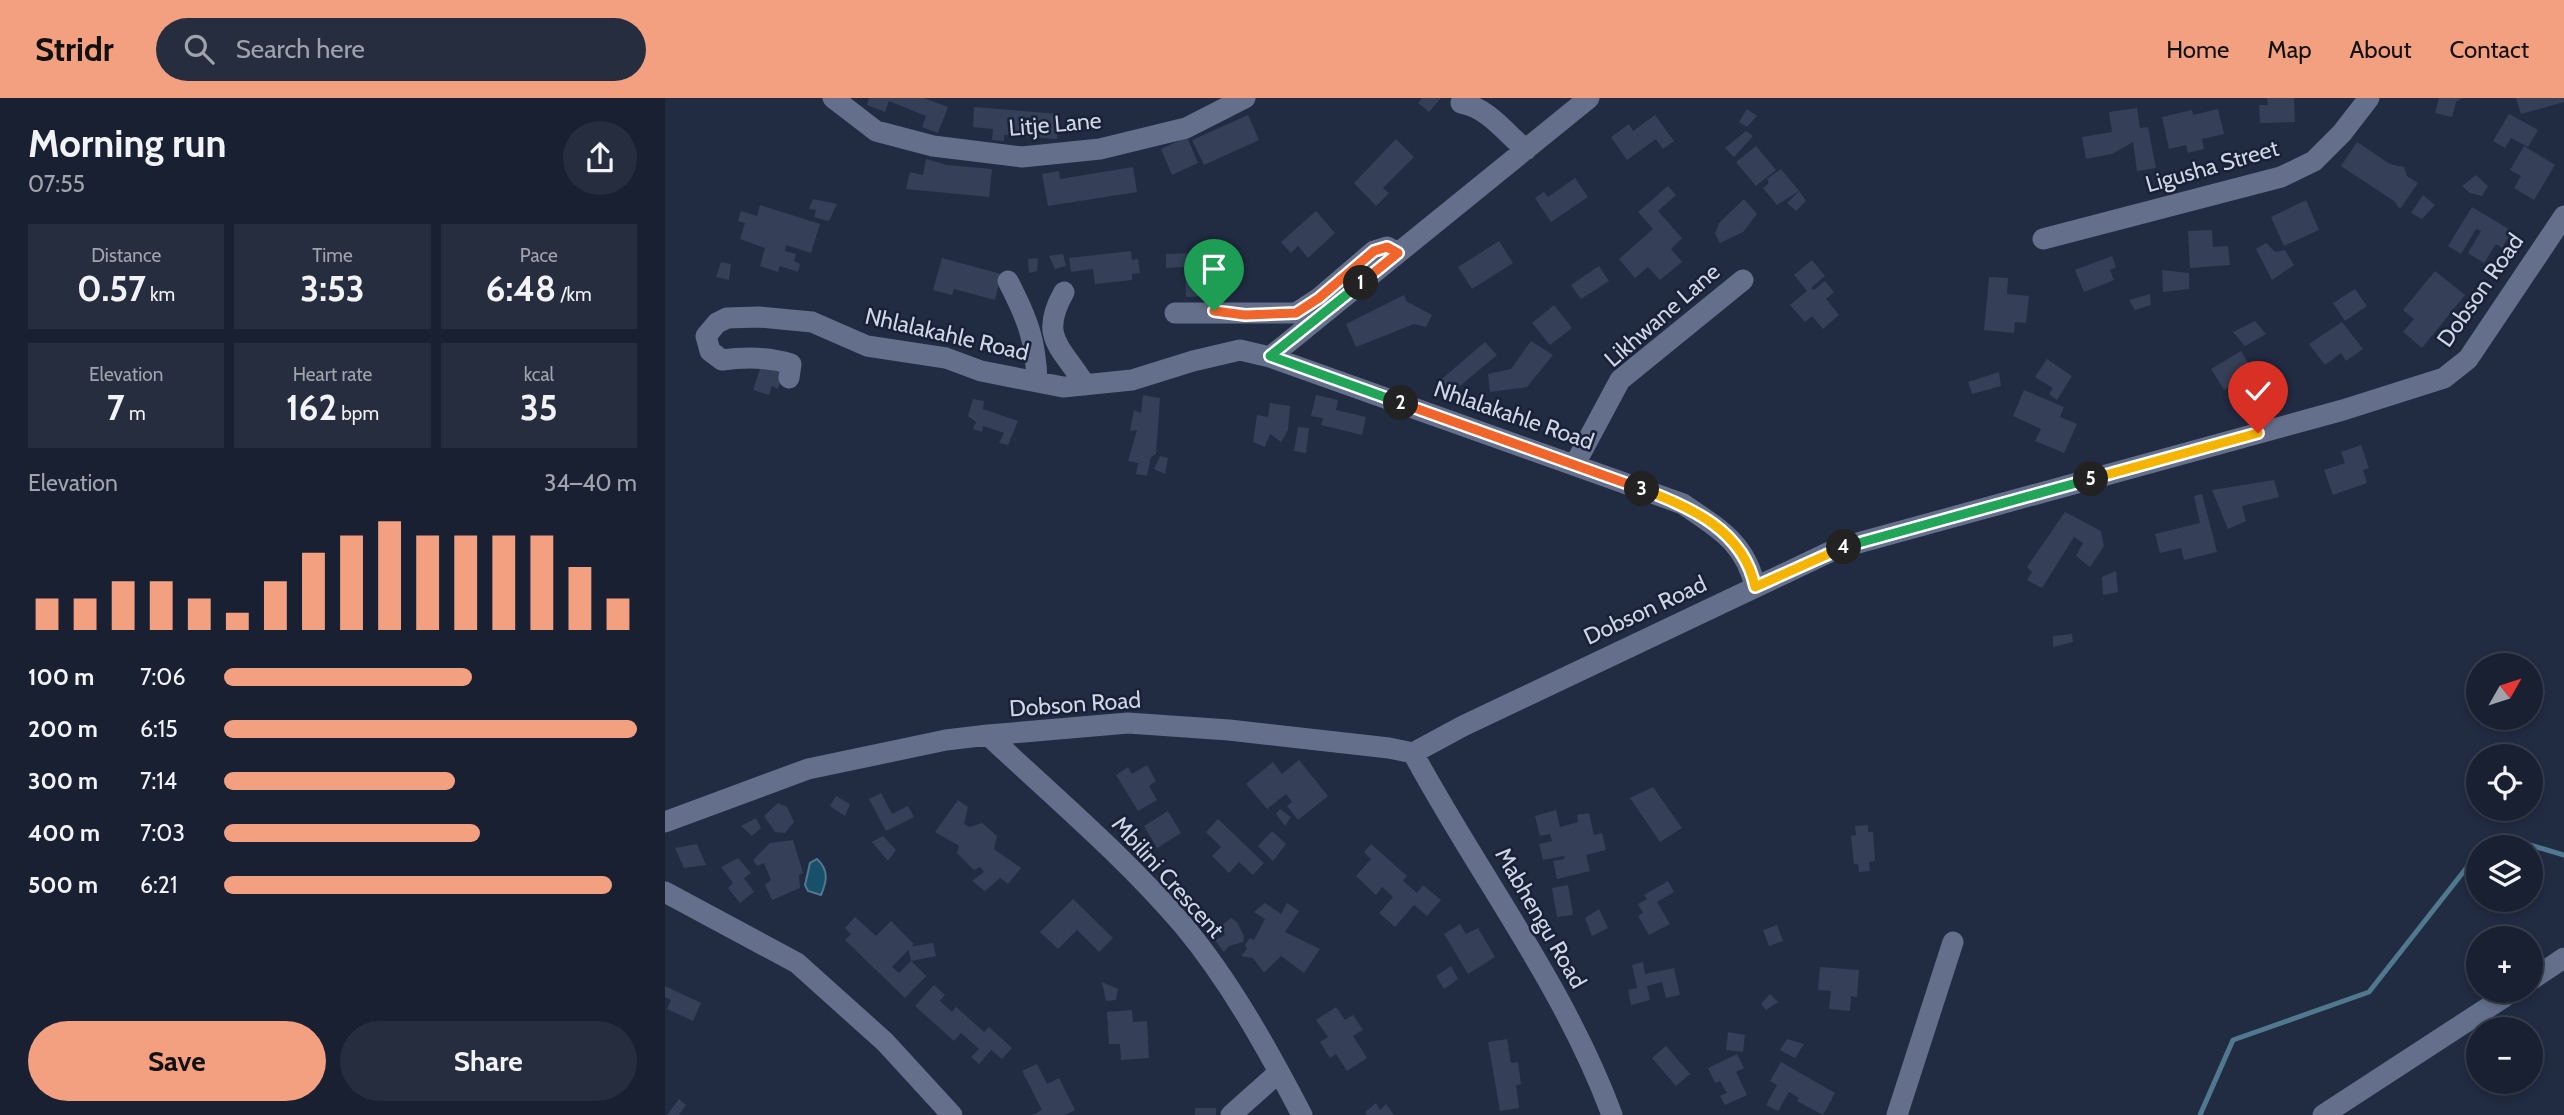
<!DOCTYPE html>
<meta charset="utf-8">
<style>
body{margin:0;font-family:Cabin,sans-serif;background:#262d3e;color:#f1f3f6;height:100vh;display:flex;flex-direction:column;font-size:26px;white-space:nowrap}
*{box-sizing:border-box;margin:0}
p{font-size:23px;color:#9fa3ac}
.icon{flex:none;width:38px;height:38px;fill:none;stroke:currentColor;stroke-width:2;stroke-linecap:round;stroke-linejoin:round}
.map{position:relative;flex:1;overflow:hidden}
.side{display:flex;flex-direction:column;background:#192032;width:665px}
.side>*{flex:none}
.needle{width:46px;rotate:51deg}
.tools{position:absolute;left:1801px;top:555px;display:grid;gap:14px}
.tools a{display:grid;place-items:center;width:77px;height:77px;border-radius:50%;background:#192032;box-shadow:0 4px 10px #0003,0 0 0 2px #373e4d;font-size:35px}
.pin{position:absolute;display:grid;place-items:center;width:60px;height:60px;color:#fff;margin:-72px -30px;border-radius:50% 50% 50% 0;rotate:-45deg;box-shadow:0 0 7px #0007}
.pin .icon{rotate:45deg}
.km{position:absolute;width:35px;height:35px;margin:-18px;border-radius:50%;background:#222;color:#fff;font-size:19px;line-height:35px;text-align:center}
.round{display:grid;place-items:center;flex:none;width:74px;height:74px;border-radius:37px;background:#262d3e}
.head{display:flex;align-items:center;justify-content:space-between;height:119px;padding:0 28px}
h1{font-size:38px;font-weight:700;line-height:52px}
.stats{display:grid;grid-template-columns:repeat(3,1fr);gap:10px;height:119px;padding:7px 28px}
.stats div{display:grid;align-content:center;border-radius:0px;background:#262d3e;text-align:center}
.stats b{font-size:35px;font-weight:700}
.stats small{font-size:19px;font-weight:400}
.stats p{font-size:19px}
.chart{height:196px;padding:14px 28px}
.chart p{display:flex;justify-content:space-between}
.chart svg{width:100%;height:126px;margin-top:7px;stroke:#f2a080;stroke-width:6}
.cta{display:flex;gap:14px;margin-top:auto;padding:14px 28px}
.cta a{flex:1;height:80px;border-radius:42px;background:#f2a080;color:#111;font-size:28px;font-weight:700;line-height:80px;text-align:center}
.cta a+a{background:#262d3e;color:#f1f3f6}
ul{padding:0 28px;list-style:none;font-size:23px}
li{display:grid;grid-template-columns:112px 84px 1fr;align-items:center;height:52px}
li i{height:18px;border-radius:9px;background:#f2a080}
header{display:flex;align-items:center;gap:42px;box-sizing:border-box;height:98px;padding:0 35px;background:#f2a080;color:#111}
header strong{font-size:33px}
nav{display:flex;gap:38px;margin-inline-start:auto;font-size:24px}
.search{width:490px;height:63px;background:#262d3e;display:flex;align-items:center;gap:18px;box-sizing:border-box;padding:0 24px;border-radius:38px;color:#9fa3ac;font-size:26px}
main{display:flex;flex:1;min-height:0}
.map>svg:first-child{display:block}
.water{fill:#195069;stroke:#50788e;stroke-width:2}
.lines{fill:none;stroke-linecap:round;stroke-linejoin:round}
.stream{stroke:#50788e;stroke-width:5}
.building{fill:#354058}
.minor{stroke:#64708b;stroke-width:21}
.split-1-casing{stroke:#fff;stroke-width:14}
.split-2-casing{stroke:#fff;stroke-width:14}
.split-3-casing{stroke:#fff;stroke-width:14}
.split-4-casing{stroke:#fff;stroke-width:14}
.split-5-casing{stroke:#fff;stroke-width:14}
.split-6-casing{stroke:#fff;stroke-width:14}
.split-1{stroke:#f0652b;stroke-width:9}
.split-2{stroke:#22a559;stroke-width:9}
.split-3{stroke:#f0652b;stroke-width:9}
.split-4{stroke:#f5b400;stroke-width:9}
.split-5{stroke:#22a559;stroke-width:9}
.split-6{stroke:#f5b400;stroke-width:9}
.labels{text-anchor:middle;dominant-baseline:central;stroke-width:5;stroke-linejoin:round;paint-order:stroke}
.street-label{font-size:23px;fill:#cfd6e5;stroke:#182138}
</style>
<header>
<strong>Stridr</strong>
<div class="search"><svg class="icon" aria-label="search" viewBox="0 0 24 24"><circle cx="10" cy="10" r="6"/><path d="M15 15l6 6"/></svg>Search here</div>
<nav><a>Home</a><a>Map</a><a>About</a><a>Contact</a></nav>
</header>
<main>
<section class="side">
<div class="head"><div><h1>Morning run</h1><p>07:55</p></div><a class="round"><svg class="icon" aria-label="share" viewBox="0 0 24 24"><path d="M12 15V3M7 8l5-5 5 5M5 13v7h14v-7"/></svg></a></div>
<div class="stats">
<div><p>Distance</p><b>0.57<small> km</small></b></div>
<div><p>Time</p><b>3:53</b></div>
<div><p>Pace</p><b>6:48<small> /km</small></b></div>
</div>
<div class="stats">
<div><p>Elevation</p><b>7<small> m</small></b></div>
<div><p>Heart rate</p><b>162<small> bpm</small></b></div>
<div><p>kcal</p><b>35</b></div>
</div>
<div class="chart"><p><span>Elevation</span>34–40 m</p>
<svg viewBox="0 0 160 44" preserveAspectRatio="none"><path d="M5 44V33M15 44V33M25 44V27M35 44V27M45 44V33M55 44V38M65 44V27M75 44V17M85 44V11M95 44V6M105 44V11M115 44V11M125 44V11M135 44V11M145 44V22M155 44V33"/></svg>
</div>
<ul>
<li><b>100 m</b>7:06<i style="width:60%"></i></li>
<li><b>200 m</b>6:15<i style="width:100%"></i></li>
<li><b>300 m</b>7:14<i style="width:56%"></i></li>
<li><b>400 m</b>7:03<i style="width:62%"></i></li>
<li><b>500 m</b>6:21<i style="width:94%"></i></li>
</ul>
<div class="cta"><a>Save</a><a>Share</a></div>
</section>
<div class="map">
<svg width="1899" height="1017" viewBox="0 0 1899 1017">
<rect width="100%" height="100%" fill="#212b42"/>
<path class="water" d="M152,761c12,11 10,22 4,36l-13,-4 -3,-6 5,-22z"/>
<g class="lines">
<path class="stream" d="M1834,749l31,-2 34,10
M1535,1017l33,-75 136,-48 99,-126 10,-6"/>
</g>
<path class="building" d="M204,0h55l24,9 -10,26 -16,-6 4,-11 -37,-15 -4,11 -18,-7z
M757,0h19l-12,14 -11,-9z
M1602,0h27l1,24 -35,1 -1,-18h9z
M1774,0h23l-6,4 -4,15 -17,-4z
M1851,0h48v4l-43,12z
M309,9l85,7 -2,25 -53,-4v6l-12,-1 1,-11 -20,-2z
M1472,10l3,20 8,-1 8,41 -19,3 -4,-29 -21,12 -26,5 -4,-22 30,-5 -3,-20z
M1082,11l10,7 -10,11 -8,-5z
M1553,11l6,25 -22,5 2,10 -16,4 -2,-8 -17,4 -7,-32 30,-7 1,5z
M1844,16l29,16 -10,17 -17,-9 -6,10 -12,-7z
M583,17l11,25 -55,25 -12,-25z
M990,17l19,26 -11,8 -7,-10 -29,21 -16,-23 18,-13 4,7z
M1081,33l7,5 -19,21 -9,-9z
M522,39l11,26 -26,12 -11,-26z
M731,41l18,18 -31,31 6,5 -13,13 -22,-23z
M1692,44l33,22 14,3 3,9 11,7 -18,26 -6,-8 -53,-35z
M1091,48l20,24 -20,16 -20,-24z
M1859,48l31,19 -21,35 -20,-12 7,-12 -11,-6z
M261,61l21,6 45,4 -3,28 -83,-8 4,-17 13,3z
M468,69l4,25 -89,14 -6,-32 17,-3 1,8z
M1116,71l18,22 -22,14 -14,-17 6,-5 -2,-4z
M1811,77l12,11 -6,10 -12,-3 -8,-7z
M910,80l13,19 -37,25 -16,-24 9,-6 4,5z
M1003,88l8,9 -18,16 24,27 -11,11 11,13 -22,18 -12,-13 -13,11 -16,-19 34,-30 -15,-17z
M1134,93l7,10 -10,10 -9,-8z
M1758,97l12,10 -13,14 -11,-6z
M148,101l24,5 -8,17 -15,-4 2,-7 -7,-1z
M1079,101l13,15 -14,18 -23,11 -5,-9 4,-11z
M1641,102l13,30 -35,16 -13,-29z
M95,107l60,19 -9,29 -25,-8 -1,6 11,3 -2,7 6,3 -2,8 -18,-6 -2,6 -18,-6 5,-18 -25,-9 5,-16 -7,-2 3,-10 16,5z
M1807,109l40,24 -10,17 -6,-4 -12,19 -16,-10 13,-22 -5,-2 -15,25 -13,-8z
M651,113l19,22 -27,25 -10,-12 -7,7 -10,-11z
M1547,132l1,17 15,-1 2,19 -40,3 -2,-37z
M834,143l14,22 -41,26 -14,-22z
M1601,145l9,9 10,-2 9,15 -22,15 -16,-31z
M466,153l1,9 6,-1 2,14 -8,1v6l-37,4 -2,-15 -22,3 -2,-14z
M529,155l1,12 34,-1 1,22 -25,1 1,9 -20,1 -1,-30 -19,1v-14z
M398,156l3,12 -11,3 -6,-13z
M1447,158l4,11 -6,3 4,10 -30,12 -9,-22z
M277,160l59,16 -6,26 -41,-11 -2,6 -19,-5z
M373,160l-1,13 -8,2 -1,-14z
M1147,162l13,16 -14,12 3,2 11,-9 9,11 -8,7 13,16 -16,14 -11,-13 -7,6 -15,-17 17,-14 -13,-16z
M56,164l10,2 -2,16 -13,-3z
M934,168l10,15 -28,18 -10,-14z
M1497,172l27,3v16l-26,3z
M1770,173l30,24 -43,53 -19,-16 11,-13 -11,-9z
M1324,179l19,1 -1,16 22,2 -3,27 -11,-1 -1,11 -30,-3z
M1690,191l12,17 -22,15 -12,-18z
M1485,196l1,11 -16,5 -6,-10z
M739,197l2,6 26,14 -6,12 -12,-3 -58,23 -10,-23z
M889,207l18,23 -22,17 -18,-22z
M1590,223l11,13 -21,12 -12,-14z
M1677,224l21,27 -17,12 -5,-8 -16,12 -16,-21z
M866,243l22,14 -26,32 -37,5 -2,-18 23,-5z
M820,244l12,13 -49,41 -11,-13z
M1576,253l19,32 -14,8 -6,-11 -16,10 -13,-21z
M1382,261l25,17 -15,24 -8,-6 4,-6 -18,-11z
M96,268l22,7 -5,16 -6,-3 -3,9 -16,-5z
M1334,274l2,14 -29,8 -4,-12z
M1359,292l40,17 -4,10 17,7 -13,29 -29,-12 6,-12 -28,-13z
M478,297l17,3 -4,56 -5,3 -4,19 -11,-2 2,-11 -10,-2 9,-31 -7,1 4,-21 7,3z
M651,297l22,5 -2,10 30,7 -4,18 -41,-10 2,-7 -12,-2z
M308,301l11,2 -1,8 35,12 -10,24 -9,-2 5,-10 -21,-7 -1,6 -9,-3 3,-7 -8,-6z
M605,305l20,3 -2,24 -7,12 -11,-8 -5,13 -12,-5 4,-27 11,2z
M633,329l11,1 -3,25 -12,-2z
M1696,347l8,23 -6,2 4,13 -34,12 -9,-25 21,-7 -4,-11z
M495,358l8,2 -3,16 -11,-5z
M1609,382l5,17 -37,9 4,15 -18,8 -16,-39z
M1537,396l15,58 -33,8 -3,-12 -21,5 -5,-19 45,-11 -6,-27z
M1400,414l36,19 3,15 -14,21 -14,-11 7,-13 -9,-6 -32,51 -15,-8 5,-8 -5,-5z
M1451,473l2,21 -15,3 -1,-18z
M1407,536l1,8 -20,5v-11z
M634,662l29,36 -30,24 -11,-14 5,-4 -6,-8 -19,15 -21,-25 27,-22 9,12z
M482,667l9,16 -7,5 8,14 -19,11 -22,-36 12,-8 4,7z
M988,689l29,41 -22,14 -30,-44z
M216,695l11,21 16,-8 6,11 -28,14 -17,-32z
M171,698l14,8 -5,12 -15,-10z
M293,702l10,7 -4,17 6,3 12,-4 15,13 -3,13 27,19 -13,16 -8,-6 -15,13 -13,-10 12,-9 -4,-5 -6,3 -17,-17 2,-7 -24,-14z
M113,705l9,4 7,15 -9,11 -10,-1 -11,-16z
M615,711l11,8 -6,9 -9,-12z
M891,712l4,17 18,-5 -1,-7 12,-2 5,22 8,-2 4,17 -20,5 4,16 -33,8 -4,-18 11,-2v-3l-21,4 -4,-16 13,-3 -2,-7 -10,2 -5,-20z
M503,713l13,22 -24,15 -13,-22z
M91,720l5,10 -9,8 -11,-10z
M553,721l46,44 -11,12 -14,-13 -10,11 -17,-17 9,-9 -15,-15z
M1203,727v7h5l2,29 -6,1 1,9 -11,1 -1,-8h-4l-3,-28 5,-1 -1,-9z
M607,733l14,13 -13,17 -15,-15z
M218,738l13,14 -8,11 -16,-19z
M128,742l10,33 -4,2 1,13 -28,12 -7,-15 6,-5 -7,-17 -7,3 -4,-6 17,-17z
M32,746l9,21 -22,3 -9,-20z
M706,746l36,32 -4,5 14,12 6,-8 18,15 -14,16 -13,-11 -19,22 -16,-14 14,-16 -11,-10 -6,8 -20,-19 15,-17 -7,-7z
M73,760l13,15 -7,5 10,14 -14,11 -12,-15 5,-5 -12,-16z
M1003,783l6,11 -17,10 13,22 -21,11 -11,-19 5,-3 -5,-9 9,-5 -3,-4z
M903,787l5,30 -16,2 -5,-29z
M408,801l40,39 -14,14 -22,-22 -19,19 -18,-17z
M600,805l16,11 6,-11 12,8 -14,21 35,17 -16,24 -23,-17 -17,17 -11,-15 -12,-2 6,-7 -2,-4 5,-7 4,2 11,-21 -11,-7z
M934,811l9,19 -16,8 -7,-18z
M190,819l21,19 15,-15 23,23 -22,23 7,6 12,-12 15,15 -21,22 -60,-58 6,-6 -6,-6z
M566,820l6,4 7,14 -1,6 -14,4 -5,6 -9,-12 10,-5 -4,-9z
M795,826l6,10 12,-6 17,29 -27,17 -24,-40z
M1112,827l6,16 -14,5 -6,-16z
M268,845l3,13 -25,5 -3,-14z
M978,864l2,12 29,-6 6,27 -14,3 -4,-16 -15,4 3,14 -19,5 -3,-15 9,-2 -5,-23z
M786,868l7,13 -14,10 -8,-13z
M1155,869l39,3 -2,27 -6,-1 -1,15 -21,-2 2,-18 -13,-1z
M437,884l16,7 -2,11 -10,1z
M269,887l11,10 -5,6 12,11 4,-5 28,25 5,-5 23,21 -10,11 -11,-9 -12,14 -8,-7 8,-8 -18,-16 -7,8 -39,-35z
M0,888l36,17 -8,18 -26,-12 4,-9 -6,-3z
M1105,896l8,8 -12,8 -5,-6z
M671,909l9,13 8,-5 10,15 -10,6 14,22 -20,13 -11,-17 -6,4 -10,-16 8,-5 -12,-17z
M467,912l1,12 14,-1 2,37 -28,2 -1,-16h-11l-2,-32z
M1063,934l17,3 -2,17 -17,-2z
M842,941l4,24 7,-1 3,22 -5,1 3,23 -19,3 -12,-69z
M1122,941l17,5 -9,14 -15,-8z
M1001,948l24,28 -14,12 -24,-28z
M1072,956l7,14 -8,4 11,23 -22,10 -5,-9 7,-3 -7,-12 -5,2 -7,-15z
M1116,964l54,31 -12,22 -26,-14 2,-3 -10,-6 -11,19 -12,-6 11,-20 -7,-4z
M372,966l10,20 12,-6 16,32 -10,5h-33l10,-5 -20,-39z
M14,1001l7,6 -7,10h-12z
M711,1005l4,7 6,-6 8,11h-27l-2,-3z
M530,1010h21v7h-21z"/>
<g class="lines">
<path class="minor" d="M168,0l43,33 57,15 89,11 78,-8 86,-21 59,-30
M796,5c26,4 45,30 65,47
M1378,141l238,-62 33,-16 28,-28 27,-35
M343,183c19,37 28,59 29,101
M399,194c-26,46 -2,55 21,93
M510,215h121l23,-15 55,-47 13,-4 11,6
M605,259l319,-259
M124,280l2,-14c-22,-7 -47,-7 -69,-4l-12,-9 -4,-15 11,-13 10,-5 32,-1 53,5 55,24 79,12 35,13 82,16 69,-7 61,-19 47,-11 30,7 413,147c35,24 63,39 72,83
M910,366l45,-84 123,-100
M323,637c66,62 136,121 195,190 47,56 85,125 119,190
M748,655c65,121 151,232 199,362
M0,724l143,-53 138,-29 42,-5 140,-12 101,7 160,18 24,5 50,-27 373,-177 507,-139 101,-32 24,-19 96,-143
M0,794l132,71 88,79 67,73
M1866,882l33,-22
M566,1017l47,-42
M1232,1017l56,-173
M1658,1017l192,-125"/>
</g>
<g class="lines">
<g class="split-1-casing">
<path id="split-1" d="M549,213l31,4 51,-2 23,-15 55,-47 13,-4 11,6 -37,30"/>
</g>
<g class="split-2-casing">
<path id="split-2" d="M696,185l-91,73 131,47"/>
</g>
<g class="split-3-casing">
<path id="split-3" d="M736,305l241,86"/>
</g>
<g class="split-4-casing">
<path id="split-4" d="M977,391c49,18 102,42 113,98l89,-40"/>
</g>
<g class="split-5-casing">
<path id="split-5" d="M1179,449l247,-68"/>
</g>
<g class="split-6-casing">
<path id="split-6" d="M1426,381l167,-46"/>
</g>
<use href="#split-1" class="split-1"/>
<use href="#split-2" class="split-2"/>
<use href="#split-3" class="split-3"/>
<use href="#split-4" class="split-4"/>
<use href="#split-5" class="split-5"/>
<use href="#split-6" class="split-6"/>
</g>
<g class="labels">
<g class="street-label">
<text transform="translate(390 26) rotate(-5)">Litje Lane</text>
<text transform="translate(1547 68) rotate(-16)">Ligusha Street</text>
<text transform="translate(1815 192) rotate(-55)">Dobson Road</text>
<text transform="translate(997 217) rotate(-41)">Likhwane Lane</text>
<text transform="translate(282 236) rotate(13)">Nhlalakahle Road</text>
<text transform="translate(849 317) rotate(19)">Nhlalakahle Road</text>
<text transform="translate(980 512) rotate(-25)">Dobson Road</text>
<text transform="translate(410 606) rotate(-4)">Dobson Road</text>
<text transform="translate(503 779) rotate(48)">Mbilini Crescent</text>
<text transform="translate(876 820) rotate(60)">Mabhengu Road</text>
</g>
</g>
</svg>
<div class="tools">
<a><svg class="needle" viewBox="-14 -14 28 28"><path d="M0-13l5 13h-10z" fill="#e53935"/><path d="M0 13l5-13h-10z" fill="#9fa3ac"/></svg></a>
<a><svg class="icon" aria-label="locate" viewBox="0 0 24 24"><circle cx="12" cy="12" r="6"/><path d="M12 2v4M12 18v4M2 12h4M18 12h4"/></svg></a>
<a><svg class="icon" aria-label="layers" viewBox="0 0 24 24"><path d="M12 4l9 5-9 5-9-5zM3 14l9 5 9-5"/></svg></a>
<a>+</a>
<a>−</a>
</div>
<div class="pin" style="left:549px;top:213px;background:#1e9e55"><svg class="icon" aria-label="arrive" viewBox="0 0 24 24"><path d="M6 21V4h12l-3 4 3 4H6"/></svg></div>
<div class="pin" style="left:1593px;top:335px;background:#d93025"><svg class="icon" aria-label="check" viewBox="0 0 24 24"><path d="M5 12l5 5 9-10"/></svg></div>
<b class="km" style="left:696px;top:185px">1</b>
<b class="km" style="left:736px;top:305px">2</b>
<b class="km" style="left:977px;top:391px">3</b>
<b class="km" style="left:1179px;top:449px">4</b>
<b class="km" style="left:1426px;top:381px">5</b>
</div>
</main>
